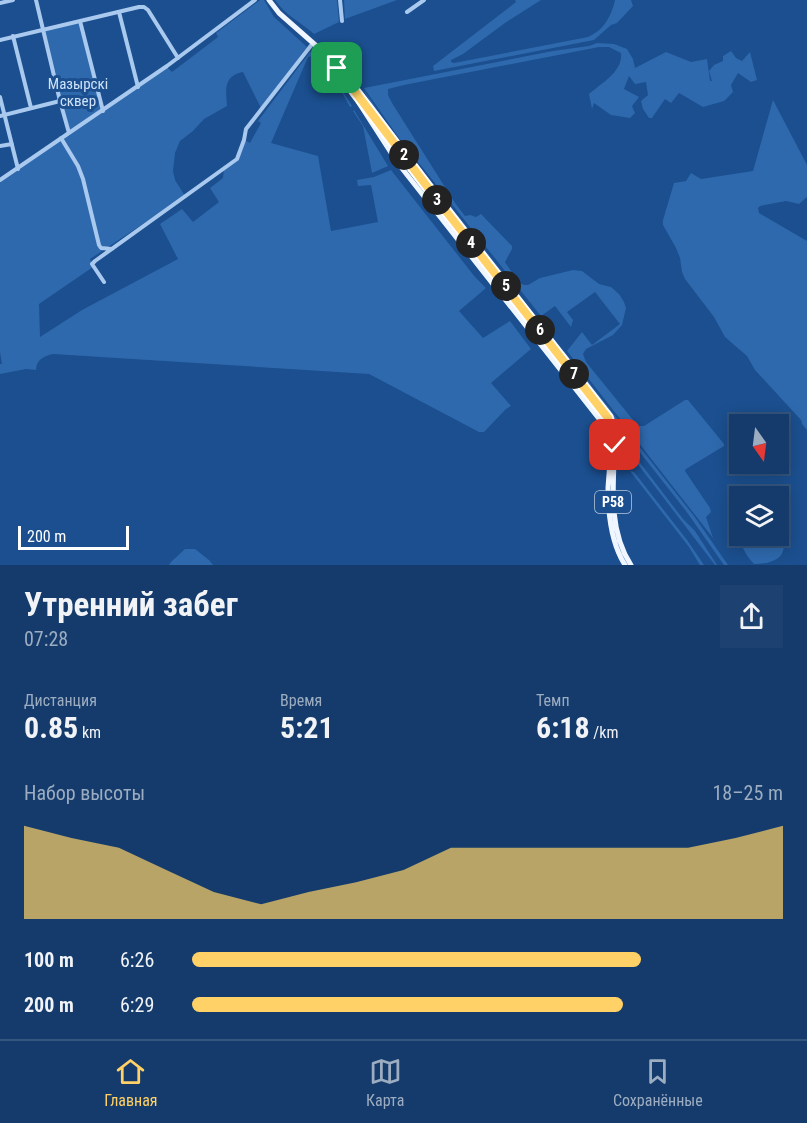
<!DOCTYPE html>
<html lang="ru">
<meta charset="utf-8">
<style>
body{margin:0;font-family:"Roboto Condensed",sans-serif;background:#1d4271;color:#f1f3f6;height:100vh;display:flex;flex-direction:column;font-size:22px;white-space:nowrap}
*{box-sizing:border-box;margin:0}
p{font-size:20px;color:#9dadc1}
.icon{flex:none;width:33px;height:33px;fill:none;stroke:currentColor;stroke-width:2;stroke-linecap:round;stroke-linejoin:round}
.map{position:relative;height:565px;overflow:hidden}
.sheet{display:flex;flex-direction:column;background:#143b6b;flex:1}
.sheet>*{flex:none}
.needle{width:39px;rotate:166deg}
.controls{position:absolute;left:729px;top:414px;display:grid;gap:12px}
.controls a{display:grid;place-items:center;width:60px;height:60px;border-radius:0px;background:#143b6b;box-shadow:0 3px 15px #0003,0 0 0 2px #33557e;font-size:30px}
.scale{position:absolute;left:18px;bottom:15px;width:111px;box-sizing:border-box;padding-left:6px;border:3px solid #fff;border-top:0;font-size:16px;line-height:21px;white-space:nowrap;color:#fff;-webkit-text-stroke:4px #1b4f8f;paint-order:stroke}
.pin{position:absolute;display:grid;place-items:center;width:51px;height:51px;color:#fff;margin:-26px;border-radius:12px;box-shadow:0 3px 9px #0006}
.km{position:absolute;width:30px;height:30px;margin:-15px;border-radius:50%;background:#222;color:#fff;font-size:16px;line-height:30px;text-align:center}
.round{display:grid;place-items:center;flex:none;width:63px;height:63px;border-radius:0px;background:#1d4271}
.overview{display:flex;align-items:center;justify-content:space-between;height:102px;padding:0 24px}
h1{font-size:33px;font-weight:700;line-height:45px}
.metrics{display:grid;grid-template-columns:repeat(3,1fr);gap:9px;height:102px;padding:6px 24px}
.metrics div{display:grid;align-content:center}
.metrics b{font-size:30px;font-weight:700}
.metrics small{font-size:16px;font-weight:400}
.metrics p{font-size:16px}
.chart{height:168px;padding:12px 24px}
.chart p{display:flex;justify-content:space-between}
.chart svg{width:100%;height:108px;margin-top:6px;fill:#ffd166;opacity:.7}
ul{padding:0 24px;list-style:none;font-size:20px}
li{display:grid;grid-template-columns:96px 72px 1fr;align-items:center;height:45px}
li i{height:15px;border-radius:8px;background:#ffd166}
.dock{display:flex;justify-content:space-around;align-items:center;height:84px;border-top:2px solid #33557e;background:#143b6b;font-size:16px;color:#9dadc1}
.dock a{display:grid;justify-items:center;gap:3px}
.dock .selected{color:#ffd166}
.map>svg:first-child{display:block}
.green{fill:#2e69ad}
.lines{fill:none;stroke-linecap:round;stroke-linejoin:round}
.street{stroke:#a9c9ee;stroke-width:4}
.primary{stroke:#f0f6ff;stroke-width:5}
.route-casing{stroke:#fff;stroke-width:12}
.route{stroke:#ffd166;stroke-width:8}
.labels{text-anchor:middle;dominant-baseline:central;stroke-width:6;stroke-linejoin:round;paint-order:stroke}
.shield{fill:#1b4f8f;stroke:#bbcadd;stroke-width:1.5}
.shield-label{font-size:14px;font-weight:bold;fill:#fff}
.park-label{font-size:15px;fill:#cfe3fa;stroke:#1b4f8f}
</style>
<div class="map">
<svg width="807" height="565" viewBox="0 0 807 565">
<rect width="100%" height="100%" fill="#1b4f8f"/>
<path class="green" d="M260,0h4l10,17 33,30 -46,61 -18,-36c-20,4 -17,18 -16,34l-23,13 -11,12 -13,10 -5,12 -2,18 2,9 10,16 -95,63 3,8 -54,37 1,33 42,-27 96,-51 -18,-35 22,-15 11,13 26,-20 -9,-14 13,-10 1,-10 13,-9 7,-19 6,3 11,-20 -3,-2 52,-69 23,24 19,30 -2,1 -17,-31 -20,-20 -5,1 -37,86 47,13 13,75 47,-9 -7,-37 -13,1 -1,-6 17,-3 17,-7 84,107 11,11 -27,23 24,27 27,-17 21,28 -40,34 20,23 -5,3 -22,23h-5l-110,-58 -316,-20c-9,2 -17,6 -17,16l-10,-1 -26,5v-10h2l-2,-12v-171l69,-48 -26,-103 37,-9 23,90 64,-44 5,5 46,-35 -2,-4z
M275,0h62l2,22 -25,12c-13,-12 -28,-18 -39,-34z
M344,0h53l-52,19z
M515,0h26l-36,23 -42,31 -12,6v2l3,1 134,-26c16,-7 23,-20 27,-37h16l2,6 -16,17 -6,2 -17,15 -160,31 -1,-5 83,-64z
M597,43l17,1 13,5 6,10 2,9 31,-16 25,10 16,-3 3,22h2l-3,-10 5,-6 9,-4v-5l8,-5 5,7 6,3 8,-9 7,28 -6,2 -13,-9 -7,12 2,7 -9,9 -21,6 -24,-14 -8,10 -6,-4 -13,19h-3l-6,-9 -2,-8 7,-6 -2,-13 -11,2 -6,-8 -5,13 15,8 -7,9 3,7 -5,5 -19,-3 -17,-12 -2,6 -3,-15c12,-11 34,-22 32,-41l-12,-6h-10l-195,38 -16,4v6l4,8 63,100 10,13 5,-1 6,2 5,-3 31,32v3l-7,13 13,20 6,3h4l12,-7 33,-8 9,1 17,13 12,3 8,7 5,8 2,6 -4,17 -9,10 -27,14 -3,5 3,8 52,64h6l41,-26h3l36,44v2l-38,23 -1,2 25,37 1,4 -5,5 7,21 -146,-187 15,-19 10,13 28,-21 -25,-32 -28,20 6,8 -2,7 -16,-21 -14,10 -142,-178 -35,-50 189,-37 36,-5z
M363,89l33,48 111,141 -2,1 -103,-132 -25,-34z
M773,100l34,65v32l-8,7 -13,-3 -26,5 -2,2 1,5 48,28v189l-5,-6 -1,-4 -46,-50 -8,-14 -22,-19 -11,-20 -29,-38 -3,-7 -2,-14 -4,-10 -13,-23v-5l11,-37 12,-2 5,-8 10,6 52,-8z
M362,103l41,58 119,151 -2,2 -117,-149z
M354,110l34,56 -16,7 -9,-47 -10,-15z
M564,351l130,165 34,49h-4l-38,-54 -124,-158z
M588,399l21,26 9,9 65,85 12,12 22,34h-2z
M630,471l4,1 53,68 17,25h-4l-11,-18z
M779,532c13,23 -3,32 -25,32 -9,-9 -13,-19 -15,-30v-1l1,3h38z
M185,549h10l14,11 4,5h-44l2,-3z"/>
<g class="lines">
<path class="street" d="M36,0l24,101 9,32
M340,0l2,21
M0,3l13,-3
M119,12l19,75
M407,12l17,-12
M80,21l23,90
M13,36l18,72
M0,40l139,-33h5l4,3 30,48
M0,97l18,72
M0,116l60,-15
M61,138l17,28 5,13 16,66 2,3 11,1
M0,146l12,-2
M0,180l167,-114 88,-66
M104,282l-12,-18 3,-3 142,-102 7,-19 2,-11 67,-86"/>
<path class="primary" d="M269,0l10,13 50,44 113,149 166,212 6,19 1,8c-2,40 -7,85 16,120
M355,95l4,8 38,59 203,258c2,5 5,11 7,17 5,16 2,34 1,51 0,26 3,55 17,77"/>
</g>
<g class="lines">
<g class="route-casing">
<path id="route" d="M337,68l105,138 166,212 6,19 1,8"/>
</g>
<use href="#route" class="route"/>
</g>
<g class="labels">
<rect class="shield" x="595" y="491" width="36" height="22" rx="4.5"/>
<g class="shield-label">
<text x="613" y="502">Р58</text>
</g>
<g class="park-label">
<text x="78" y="84">Мазырскі<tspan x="78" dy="17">сквер</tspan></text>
</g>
</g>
</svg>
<div class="controls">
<a><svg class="needle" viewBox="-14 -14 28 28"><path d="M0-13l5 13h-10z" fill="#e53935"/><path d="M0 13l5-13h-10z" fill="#9dadc1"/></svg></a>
<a><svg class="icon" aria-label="layers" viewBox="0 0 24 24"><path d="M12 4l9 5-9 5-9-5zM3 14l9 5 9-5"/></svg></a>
</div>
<div class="scale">200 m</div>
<div class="pin" style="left:337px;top:68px;background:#1e9e55"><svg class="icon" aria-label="arrive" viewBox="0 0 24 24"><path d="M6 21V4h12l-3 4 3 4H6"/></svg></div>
<div class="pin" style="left:615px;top:445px;background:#d93025"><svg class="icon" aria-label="check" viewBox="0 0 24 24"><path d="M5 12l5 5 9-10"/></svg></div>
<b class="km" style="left:404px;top:155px">2</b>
<b class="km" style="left:437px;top:200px">3</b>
<b class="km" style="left:471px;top:243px">4</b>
<b class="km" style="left:506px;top:286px">5</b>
<b class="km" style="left:540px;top:330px">6</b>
<b class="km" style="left:574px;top:374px">7</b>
</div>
<section class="sheet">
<div class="overview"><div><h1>Утренний забег</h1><p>07:28</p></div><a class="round"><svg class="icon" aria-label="share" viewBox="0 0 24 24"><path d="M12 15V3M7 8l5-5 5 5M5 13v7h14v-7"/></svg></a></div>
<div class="metrics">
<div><p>Дистанция</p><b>0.85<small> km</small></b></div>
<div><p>Время</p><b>5:21</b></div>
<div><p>Темп</p><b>6:18<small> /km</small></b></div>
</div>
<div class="chart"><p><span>Набор высоты</span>18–25 m</p>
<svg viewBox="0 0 160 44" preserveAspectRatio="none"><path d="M0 44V6L10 11L20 15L30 24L40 33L50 38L60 33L70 29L80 24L90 15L100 15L110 15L120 15L130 15L140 15L150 11L160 6V44z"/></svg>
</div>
<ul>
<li><b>100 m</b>6:26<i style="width:76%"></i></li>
<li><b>200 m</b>6:29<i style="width:73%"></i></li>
</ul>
</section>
<nav class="dock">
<a class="selected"><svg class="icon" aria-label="home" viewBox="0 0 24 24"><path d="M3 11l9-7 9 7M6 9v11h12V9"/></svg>Главная</a>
<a><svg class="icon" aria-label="map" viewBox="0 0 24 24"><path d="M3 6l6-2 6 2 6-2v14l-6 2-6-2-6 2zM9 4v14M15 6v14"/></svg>Карта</a>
<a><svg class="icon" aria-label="saved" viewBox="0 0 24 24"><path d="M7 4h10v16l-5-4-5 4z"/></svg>Сохранённые</a>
</nav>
